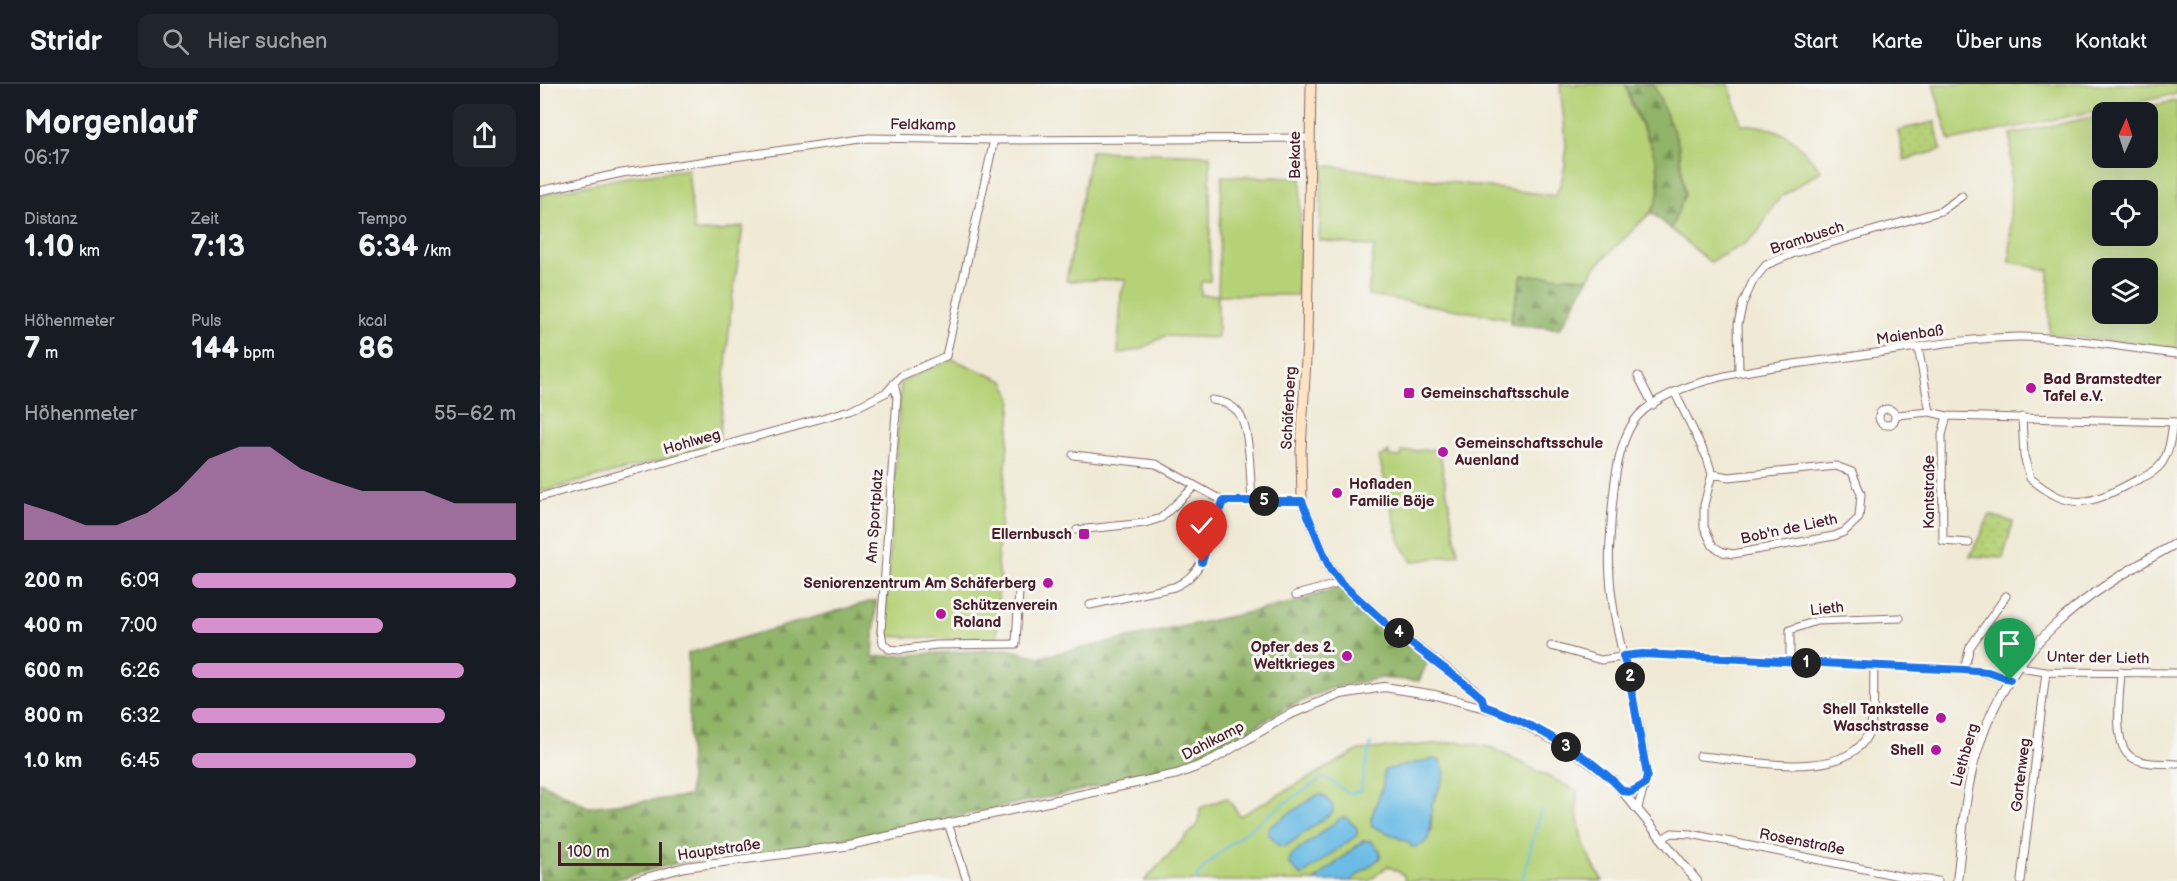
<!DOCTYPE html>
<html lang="de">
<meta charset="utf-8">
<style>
body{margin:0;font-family:"Balsamiq Sans",sans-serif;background:#20242c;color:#f1f3f6;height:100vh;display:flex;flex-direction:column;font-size:22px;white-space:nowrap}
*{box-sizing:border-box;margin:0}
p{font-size:20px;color:#9ea1a6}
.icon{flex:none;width:33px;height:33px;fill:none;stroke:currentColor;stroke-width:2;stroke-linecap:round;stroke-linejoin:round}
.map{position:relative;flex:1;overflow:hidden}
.drawer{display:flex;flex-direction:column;background:#171b24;width:540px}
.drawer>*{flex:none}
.needle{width:39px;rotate:3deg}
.controls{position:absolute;left:1552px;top:18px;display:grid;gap:12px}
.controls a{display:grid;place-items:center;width:66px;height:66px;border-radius:12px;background:#171b24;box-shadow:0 6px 24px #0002;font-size:30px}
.scale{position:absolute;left:18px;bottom:15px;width:104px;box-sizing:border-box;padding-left:6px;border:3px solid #4a1f2b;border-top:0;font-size:16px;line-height:21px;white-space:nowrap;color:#4a1f2b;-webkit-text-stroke:4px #f6f6f2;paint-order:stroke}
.pin{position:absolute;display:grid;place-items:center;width:51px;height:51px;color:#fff;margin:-62px -26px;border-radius:50% 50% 50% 0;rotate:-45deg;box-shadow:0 0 6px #0007}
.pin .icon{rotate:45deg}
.km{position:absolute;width:30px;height:30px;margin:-15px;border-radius:50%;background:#222;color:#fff;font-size:16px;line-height:30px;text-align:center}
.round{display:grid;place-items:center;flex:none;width:63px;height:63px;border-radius:12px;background:#20242c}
.summary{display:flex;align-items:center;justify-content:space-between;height:102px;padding:0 24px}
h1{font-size:33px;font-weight:700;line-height:45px}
.stats{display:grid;grid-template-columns:repeat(3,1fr);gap:9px;height:102px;padding:6px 24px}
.stats div{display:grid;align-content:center}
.stats b{font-size:30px;font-weight:700}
.stats small{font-size:16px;font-weight:400}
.stats p{font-size:16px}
.chart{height:168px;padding:12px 24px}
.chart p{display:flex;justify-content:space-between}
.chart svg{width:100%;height:108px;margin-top:6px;fill:#d690ce;opacity:.7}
ul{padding:0 24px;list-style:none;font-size:20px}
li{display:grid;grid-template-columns:96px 72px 1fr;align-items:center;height:45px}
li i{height:15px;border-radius:8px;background:#d690ce}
header{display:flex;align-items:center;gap:36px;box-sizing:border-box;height:84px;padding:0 30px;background:#171b24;border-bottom:2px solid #363941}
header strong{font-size:28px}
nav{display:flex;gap:33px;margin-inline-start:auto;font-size:21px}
.search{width:420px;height:54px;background:#20242c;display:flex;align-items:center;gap:15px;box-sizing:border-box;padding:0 21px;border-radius:12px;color:#9ea1a6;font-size:22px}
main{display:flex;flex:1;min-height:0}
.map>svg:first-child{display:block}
.green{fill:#b6d278;stroke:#807852;stroke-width:1.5;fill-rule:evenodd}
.forest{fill:url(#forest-firs);stroke:#6d6a4a;stroke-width:1.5}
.park{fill:url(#park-dots);stroke:#807852;stroke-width:1.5}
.water{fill:#6abce5;stroke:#5a6e88;stroke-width:1.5}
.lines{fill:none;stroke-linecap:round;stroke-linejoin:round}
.stream{stroke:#6abce5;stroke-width:2}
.minor-casing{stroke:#846666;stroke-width:9}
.tertiary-casing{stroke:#846666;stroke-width:10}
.secondary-casing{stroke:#846666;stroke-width:11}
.minor{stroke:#fff;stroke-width:7}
.tertiary{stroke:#fff;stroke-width:8}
.secondary{stroke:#fee4c5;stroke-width:9}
.route-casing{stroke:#fff;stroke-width:12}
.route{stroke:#1a73e8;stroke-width:8}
.poi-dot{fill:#b5179e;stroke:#f6f6f2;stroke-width:2}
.labels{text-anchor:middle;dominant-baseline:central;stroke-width:6;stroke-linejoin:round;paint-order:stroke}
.street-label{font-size:15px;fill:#4a1f2b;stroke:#f6f6f2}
.poi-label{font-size:15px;font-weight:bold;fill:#4a1f2b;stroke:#f6f6f2;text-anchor:start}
</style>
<header>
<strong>Stridr</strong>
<div class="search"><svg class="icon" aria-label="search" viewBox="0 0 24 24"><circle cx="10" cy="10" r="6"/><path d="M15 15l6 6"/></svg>Hier suchen</div>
<nav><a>Start</a><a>Karte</a><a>Über uns</a><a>Kontakt</a></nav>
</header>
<main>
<section class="drawer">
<div class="summary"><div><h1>Morgenlauf</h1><p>06:17</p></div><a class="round"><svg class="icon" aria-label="share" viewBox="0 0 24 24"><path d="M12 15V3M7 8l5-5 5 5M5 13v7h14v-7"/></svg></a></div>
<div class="stats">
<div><p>Distanz</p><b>1.10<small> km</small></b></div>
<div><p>Zeit</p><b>7:13</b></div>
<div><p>Tempo</p><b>6:34<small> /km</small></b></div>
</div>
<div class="stats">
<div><p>Höhenmeter</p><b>7<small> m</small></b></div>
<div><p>Puls</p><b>144<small> bpm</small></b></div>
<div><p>kcal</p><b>86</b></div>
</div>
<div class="chart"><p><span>Höhenmeter</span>55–62 m</p>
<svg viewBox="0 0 160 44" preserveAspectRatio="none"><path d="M0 44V29L10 33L20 38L30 38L40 33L50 24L60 11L70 6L80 6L90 15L100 20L110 24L120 24L130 24L140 29L150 29L160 29V44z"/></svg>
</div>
<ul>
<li><b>200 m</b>6:09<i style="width:100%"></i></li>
<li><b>400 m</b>7:00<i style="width:59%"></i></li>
<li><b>600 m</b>6:26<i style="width:84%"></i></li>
<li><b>800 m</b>6:32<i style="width:78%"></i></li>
<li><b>1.0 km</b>6:45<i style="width:69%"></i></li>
</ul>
</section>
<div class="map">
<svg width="1637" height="797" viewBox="0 0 1637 797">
<defs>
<pattern id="forest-firs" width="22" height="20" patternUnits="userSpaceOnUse" patternTransform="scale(1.5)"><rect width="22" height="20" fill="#90b468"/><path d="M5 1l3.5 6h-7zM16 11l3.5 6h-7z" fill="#789256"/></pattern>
<pattern id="park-dots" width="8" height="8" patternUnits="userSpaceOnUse" patternTransform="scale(1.5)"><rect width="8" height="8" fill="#b6d278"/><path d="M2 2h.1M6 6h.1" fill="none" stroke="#9eb468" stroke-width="1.8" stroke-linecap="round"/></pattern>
</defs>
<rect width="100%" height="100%" fill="#f6f6f2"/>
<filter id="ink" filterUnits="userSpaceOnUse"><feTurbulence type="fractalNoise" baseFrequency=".0167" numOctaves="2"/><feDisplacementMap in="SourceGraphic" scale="12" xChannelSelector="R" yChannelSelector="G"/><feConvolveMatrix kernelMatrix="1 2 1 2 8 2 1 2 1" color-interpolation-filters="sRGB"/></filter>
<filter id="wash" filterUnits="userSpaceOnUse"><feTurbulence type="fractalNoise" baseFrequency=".008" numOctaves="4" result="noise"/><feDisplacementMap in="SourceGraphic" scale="24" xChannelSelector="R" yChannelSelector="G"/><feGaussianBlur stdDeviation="1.35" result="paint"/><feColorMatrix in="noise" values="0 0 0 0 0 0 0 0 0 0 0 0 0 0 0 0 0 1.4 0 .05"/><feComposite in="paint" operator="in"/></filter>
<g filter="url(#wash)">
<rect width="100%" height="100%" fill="#f0e9d5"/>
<path class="green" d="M1020,0h66l5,21 26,53 2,41 -8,13 -56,55 -6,11 -67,-3 -11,44 -143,-24 6,-48 -55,-7 4,-75 232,31c19,-34 8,-74 5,-112z
M1113,0h76l12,40c45,3 52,14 80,47l-38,24 -9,10 -16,27 -14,12 -34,18 -39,-33 14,-35 -7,-52z
M1393,0h244v10l-227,47z
M1637,17v247l-128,-14v-64l-39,-8 1,-128 92,-19v43h45v-46h-31zM1563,106h45v46h-45zM1563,184h45v46h-45z
M551,67l119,4v126l-9,1v13h17l4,-119 79,2 -3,117h-80v43l-53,-2 -24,13 -23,5 3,-59 5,-16 -60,2z
M148,85l6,62h27l22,-5 -12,82 -12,137 -179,47v-297l81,-17z
M412,275l52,22 8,18 -15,166 5,17 -4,9 -1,50 -113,-5 17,-255z
M899,365l19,105 -46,8 -12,-20 -21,-85 10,-5v4l12,1v-5z
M920,658l30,5 87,44c-2,34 7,62 26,90h-198l-1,-6 -16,-9 -19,15h-19l30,-23v-7l-9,-10h-8l-49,40h-170l55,-58 1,-15 27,-10 13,18 119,-66zM900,677l5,12 -13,32 -1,26 -23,11 -36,-16 -1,-8 12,-32z"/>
<path class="forest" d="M1086,0h27l25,58 7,52 -14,35 -20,-17c26,-41 -16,-88 -25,-128z
M982,191l67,3 -29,51 -50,-5z
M800,502l49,48 39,27 -9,20 -39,-3 -51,11 -47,21 -63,39 -27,12 -114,30 -285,59 -109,11 -74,20h-70v-99l48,25 102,-11 -2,-143 188,-53 -3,57 133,-8 34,8 257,-55z"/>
<path class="park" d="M1395,38l6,28 -37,10 -6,-30z
M1450,431l23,7 -10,36 -33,-2z"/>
<path class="water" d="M893,675l7,2 5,11c-2,12 -10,21 -13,33 -4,15 5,42 -20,42l-4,-5 -36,-16 -1,-8 12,-32 1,-16z
M777,711h6l9,9 1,8 -47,34h-7l-11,-13 3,-7z
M806,733l11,11v7l-56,41 -12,-13 2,-7 50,-38z
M823,757h8l9,10v7l-30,23h-36z"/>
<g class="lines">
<path class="stream" d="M656,797c2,-20 106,-90 128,-104l25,16 11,-2 11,-48
M982,797l19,-72"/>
</g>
</g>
<g filter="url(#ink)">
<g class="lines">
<g class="minor-casing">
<path id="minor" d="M0,107l82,-18 246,-35 126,2 317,-2
M1378,263l12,65 17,4 230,6
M1199,288l-1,-48 5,-21 10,-22 13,-16 26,-11 149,-43 21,-15
M1098,292l15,29
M354,299l3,14 -16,234 2,12 6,6 10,1 37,-5 80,-1 3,-54
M1135,309l32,65 5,16
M672,316c10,1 19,4 26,12 13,16 12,68 14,89
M1339 333a8 8 0 1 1 16 0a8 8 0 1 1-16 0Z
M1356,331l34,-3
M1407,332l-5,19 1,106 26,2
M1482,333l2,39 6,22c41,34 59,27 101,5 12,-6 24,-10 31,-20 8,-12 9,-27 11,-41
M533,371l83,9 67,37h79
M1296,382l16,6 9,22 -2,24 -15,14 -10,4 -101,18 -10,-2 -10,-6 -9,-19v-22l8,-31 17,3z
M0,413l311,-87 36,-18 14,-16 45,-20 48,-216
M537,446l68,-7 16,-5 33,-31
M756,511l45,-12
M550,521l84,-18c34,-14 37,-54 49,-86
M1011,562l50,14 42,-6 335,17 32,9
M1250,578v-32l26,-9 84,-3
M1480,580l6,5 20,3 131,1
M1424,586l6,-23 36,-51
M1581,588c-1,21 -9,73 10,85 13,8 32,6 46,7
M1160,672c43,3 146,28 168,-22 8,-19 5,-48 6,-69
M1083,707l8,1 14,-8
M1098,726c1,-13 9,-24 8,-37 -6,-78 -42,-153 -36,-232 2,-35 4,-98 28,-125 41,-45 165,-52 224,-61 52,-7 105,-17 157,-18 53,0 106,11 158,17
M408,739l19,58
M1122,755l10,-6 19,1 218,44 29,3
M1481,797l25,-209"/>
</g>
<g class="tertiary-casing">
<path id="tertiary" d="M95,797l50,-14 159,-21 333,-72 30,-11 81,-48 53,-21 43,-7 51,8 69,18 66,36 42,30 85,102
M1417,797c5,-40 7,-83 18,-122 32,-114 104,-162 202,-216"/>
</g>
<g class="secondary-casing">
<path id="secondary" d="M771,0l-4,257 -6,109 1,51 28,68 11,14 51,46 81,60 8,9 3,8"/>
</g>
<use href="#minor" class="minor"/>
<use href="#tertiary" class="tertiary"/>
<use href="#secondary" class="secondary"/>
</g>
</g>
<g class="lines" filter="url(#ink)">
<g class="route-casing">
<path id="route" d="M662,478l21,-61h79l28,68 11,14 51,46 81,61 9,8 2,8c46,16 106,49 139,85l8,1 14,-8 2,-9 -19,-104 -5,-15 20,-2 321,16 24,2 22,8"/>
</g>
<use href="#route" class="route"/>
</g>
<g class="poi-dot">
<circle cx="1491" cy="304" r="6"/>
<rect x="863" y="303" width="12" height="12" rx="3"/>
<circle cx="903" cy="368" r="6"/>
<circle cx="797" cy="409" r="6"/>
<rect x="538" y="444" width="12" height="12" rx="3"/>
<circle cx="508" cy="499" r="6"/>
<circle cx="401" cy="530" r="6"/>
<circle cx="807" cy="572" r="6"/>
<circle cx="1401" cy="634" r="6"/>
<circle cx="1396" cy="666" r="6"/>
</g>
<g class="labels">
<g class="street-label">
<text transform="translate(383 41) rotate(1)">Feldkamp</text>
<text transform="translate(755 71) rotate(-90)">Bekate</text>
<text transform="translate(1267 154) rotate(-18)">Brambusch</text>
<text transform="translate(1370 251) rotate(-8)">Maienbaß</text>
<text transform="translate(749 324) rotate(-87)">Schäferberg</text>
<text transform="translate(152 358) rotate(-16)">Hohlweg</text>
<text transform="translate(1389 408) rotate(-90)">Kantstraße</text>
<text transform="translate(335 432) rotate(-86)">Am Sportplatz</text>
<text transform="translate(1249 445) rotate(-12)">Bob'n de Lieth</text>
<text transform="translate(1287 525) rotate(-6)">Lieth</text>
<text transform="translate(1558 574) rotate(1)">Unter der Lieth</text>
<text transform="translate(673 657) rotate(-27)">Dahlkamp</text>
<text transform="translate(1425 671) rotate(-74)">Liethberg</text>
<text transform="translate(1481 691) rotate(-83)">Gartenweg</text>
<text transform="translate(1262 758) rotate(11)">Rosenstraße</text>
<text transform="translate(179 766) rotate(-8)">Hauptstraße</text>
</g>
<g class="poi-label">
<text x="1503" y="295">Bad Bramstedter<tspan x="1503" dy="17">Tafel e.V.</tspan></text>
<text x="881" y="309">Gemeinschaftsschule</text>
<text x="915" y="359">Gemeinschaftsschule<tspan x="915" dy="17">Auenland</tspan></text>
<text x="809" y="400">Hofladen<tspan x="809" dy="17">Familie Böje</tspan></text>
<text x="532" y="450" text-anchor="end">Ellernbusch</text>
<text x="496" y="499" text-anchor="end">Seniorenzentrum Am Schäferberg</text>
<text x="413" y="521">Schützenverein<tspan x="413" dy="17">Roland</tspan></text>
<text x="795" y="563" text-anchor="end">Opfer des 2.<tspan x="795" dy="17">Weltkrieges</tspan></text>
<text x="1389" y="625" text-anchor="end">Shell Tankstelle<tspan x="1389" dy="17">Waschstrasse</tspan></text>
<text x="1384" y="666" text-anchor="end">Shell</text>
</g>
</g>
</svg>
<div class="controls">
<a><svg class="needle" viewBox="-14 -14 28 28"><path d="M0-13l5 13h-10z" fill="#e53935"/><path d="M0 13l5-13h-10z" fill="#9ea1a6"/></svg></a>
<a><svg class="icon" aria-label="locate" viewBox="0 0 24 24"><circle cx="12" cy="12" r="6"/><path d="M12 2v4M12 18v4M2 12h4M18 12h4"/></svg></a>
<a><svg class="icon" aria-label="layers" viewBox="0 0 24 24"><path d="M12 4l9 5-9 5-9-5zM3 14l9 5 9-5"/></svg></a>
</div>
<div class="scale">100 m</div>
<div class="pin" style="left:1470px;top:596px;background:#1e9e55"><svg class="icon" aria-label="arrive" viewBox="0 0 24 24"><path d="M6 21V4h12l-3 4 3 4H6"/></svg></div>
<div class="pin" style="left:662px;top:478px;background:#d93025"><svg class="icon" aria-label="check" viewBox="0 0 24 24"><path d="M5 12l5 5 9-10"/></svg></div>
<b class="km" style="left:1266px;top:579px">1</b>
<b class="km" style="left:1090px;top:593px">2</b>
<b class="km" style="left:1026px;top:663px">3</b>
<b class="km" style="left:859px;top:549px">4</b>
<b class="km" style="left:724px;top:417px">5</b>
</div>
</main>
